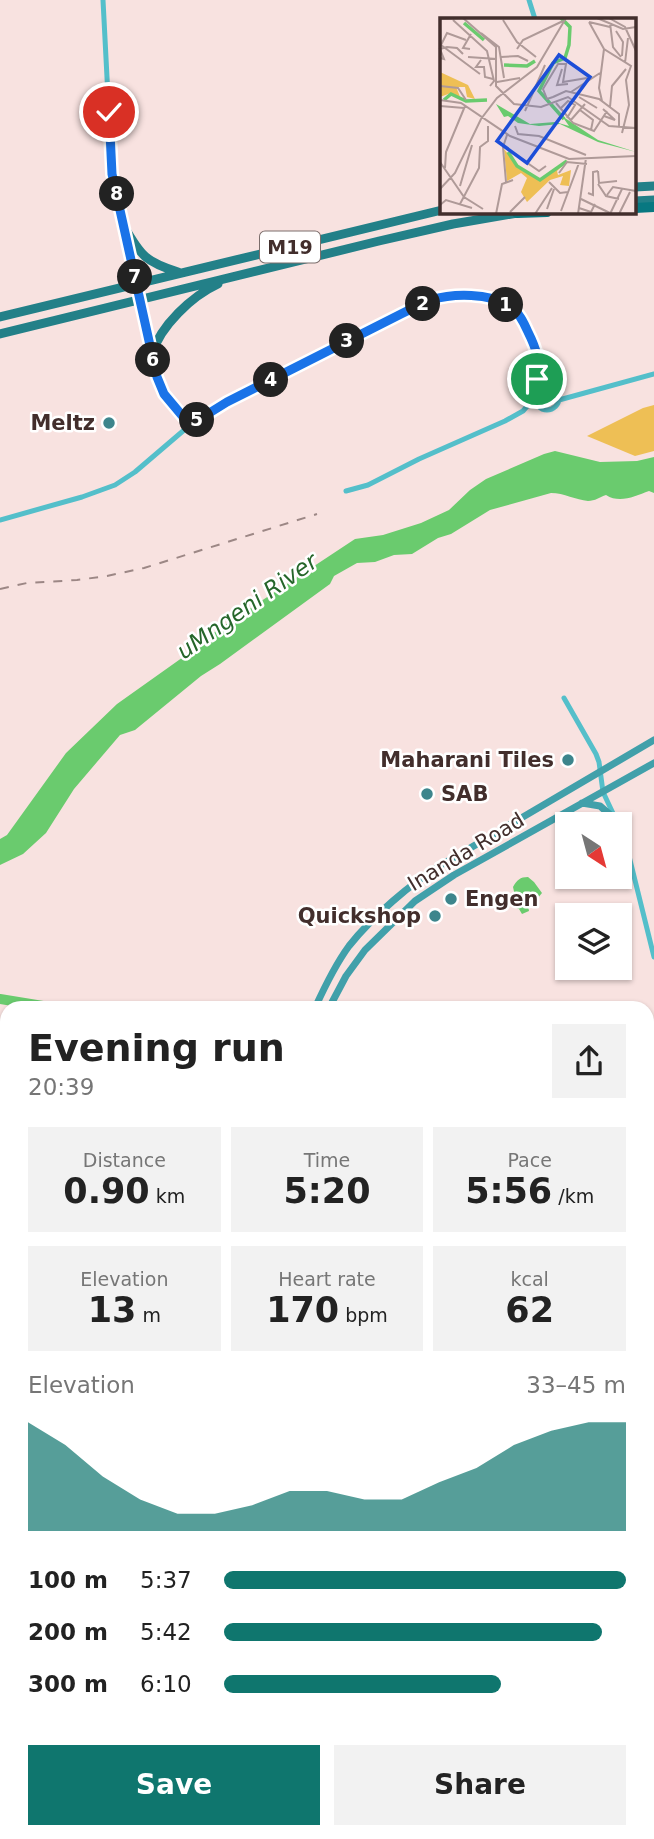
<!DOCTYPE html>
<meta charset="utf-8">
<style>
body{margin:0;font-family:"DejaVu Sans",sans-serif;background:#f2f2f2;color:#222;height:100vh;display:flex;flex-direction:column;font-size:26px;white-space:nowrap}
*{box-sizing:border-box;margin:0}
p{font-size:23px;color:#767676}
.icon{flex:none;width:38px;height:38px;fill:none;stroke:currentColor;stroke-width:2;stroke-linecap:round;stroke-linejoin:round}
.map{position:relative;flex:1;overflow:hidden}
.panel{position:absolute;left:0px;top:1001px;width:654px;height:838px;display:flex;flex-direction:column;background:#fff;border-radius:21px 21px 0 0;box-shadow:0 2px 5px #0004}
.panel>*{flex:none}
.needle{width:46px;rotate:144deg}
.controls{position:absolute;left:555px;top:812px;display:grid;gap:14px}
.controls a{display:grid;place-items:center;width:77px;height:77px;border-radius:0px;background:#fff;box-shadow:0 2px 5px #0004;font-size:35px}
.pin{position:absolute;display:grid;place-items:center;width:60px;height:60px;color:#fff;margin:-30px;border:4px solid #fff;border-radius:50%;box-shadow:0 2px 7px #0007}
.km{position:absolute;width:35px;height:35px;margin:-18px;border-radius:50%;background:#222;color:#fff;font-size:19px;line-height:35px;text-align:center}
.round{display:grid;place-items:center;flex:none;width:74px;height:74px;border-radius:0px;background:#f2f2f2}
.overview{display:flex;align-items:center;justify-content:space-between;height:119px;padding:0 28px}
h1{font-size:38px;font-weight:700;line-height:52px}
.figures{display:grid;grid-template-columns:repeat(3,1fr);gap:10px;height:119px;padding:7px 28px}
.figures div{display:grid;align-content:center;border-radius:0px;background:#f2f2f2;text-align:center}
.figures b{font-size:35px;font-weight:700}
.figures small{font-size:19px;font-weight:400}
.figures p{font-size:19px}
.chart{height:196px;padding:14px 28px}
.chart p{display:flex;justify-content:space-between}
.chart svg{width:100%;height:126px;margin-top:7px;fill:#0f766e;opacity:.7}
.cta{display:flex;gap:14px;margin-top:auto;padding:14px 28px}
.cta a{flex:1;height:80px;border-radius:0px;background:#0f766e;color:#fff;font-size:28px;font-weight:700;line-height:80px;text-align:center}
.cta a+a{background:#f2f2f2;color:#222}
ul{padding:0 28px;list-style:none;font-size:23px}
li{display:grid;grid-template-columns:112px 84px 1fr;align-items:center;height:52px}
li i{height:18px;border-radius:9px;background:#0f766e}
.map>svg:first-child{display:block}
.green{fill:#eebf55}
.water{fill:#6acb6e}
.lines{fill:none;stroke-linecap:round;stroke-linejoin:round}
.stream{stroke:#6acb6e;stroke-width:2}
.river{stroke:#6acb6e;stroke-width:10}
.minor{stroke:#54bfca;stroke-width:5}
.secondary{stroke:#41a0aa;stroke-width:7}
.trunk{stroke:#238088;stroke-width:9}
.motorway{stroke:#087881;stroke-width:10}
.rail{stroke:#9c8785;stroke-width:2;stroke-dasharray:9 9;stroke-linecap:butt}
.route-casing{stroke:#fff;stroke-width:14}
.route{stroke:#1a73e8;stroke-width:9}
.poi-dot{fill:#3d858c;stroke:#fff;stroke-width:2.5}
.labels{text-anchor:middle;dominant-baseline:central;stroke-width:5;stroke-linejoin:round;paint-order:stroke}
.shield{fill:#fff;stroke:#7b6d6b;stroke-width:2}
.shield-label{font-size:19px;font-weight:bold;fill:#422e2c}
.poi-label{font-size:21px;font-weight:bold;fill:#422e2c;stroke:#fff;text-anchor:end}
.street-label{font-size:21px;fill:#422e2c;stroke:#fff}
.water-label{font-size:23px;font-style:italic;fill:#25662a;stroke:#fff}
.inset-river{fill:none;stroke:#6acb6e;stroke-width:3.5}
.inset-road{fill:none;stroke:#af9a98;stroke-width:2}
.view{fill:#1d4ed8;fill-opacity:0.15;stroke:#1d4ed8;stroke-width:3.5}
.inset-edge{fill:none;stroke:#422e2c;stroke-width:3.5}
</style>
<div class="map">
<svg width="654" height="1839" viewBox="0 0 654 1839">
<rect width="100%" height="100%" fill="#f8e2e0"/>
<path class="green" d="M654,405v46l-19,5 -48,-20 56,-28z"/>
<path class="water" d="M555,451l45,11 37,-1 17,-4v36l-5,-2c-14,5 -29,13 -43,4 -6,2 -11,6 -18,6 -12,-1 -24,-8 -37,-8l-61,17 -39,24 -13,4 -26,16 -18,1 -19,7 -18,1 -23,13 -4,8 -110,80 -19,12 -66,54 -15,5 -46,54 -28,44 -23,21 -23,11v-26l7,-4 59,-82 51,-49 69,-49 30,-24 139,-92 28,-4 38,-12 28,-13 21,-20 16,-11 58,-25z
M528,877l6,5 8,11 -5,6h-7l-3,2 2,10 -7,3 -3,-5 -8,-3 -1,-3 5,-7 -2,-9c4,-7 7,-10 15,-10z"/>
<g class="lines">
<path class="stream" d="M649,1620l5,-2
M648,1806l6,1"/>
<path class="river" d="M0,999l55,9
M648,1617l5,10 1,7
M648,1703l4,-10 2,-11
M560,1839l22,-7"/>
<path class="minor" d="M103,0l9,174 45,203 7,17 26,31
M529,0l6,19
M535 398a12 12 0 1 1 24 0a12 12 0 1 1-24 0Z
M539,389l-2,-10 3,-12
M559,400l95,-26
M346,491l22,-6 51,-26 86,-38 18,-10 12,-14
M0,520l82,-23 33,-12 20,-13 55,-47 37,-23 203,-101c25,-6 59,-10 81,6 11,9 18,25 23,38 5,15 7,28 16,41
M564,698l32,56 3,8 4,30 15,32
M620,828l7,20 27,109
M0,1065l7,7
M0,1298h7
M0,1446l7,-2
M0,1809l7,-5"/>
<path class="secondary" d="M582,803l18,3 15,13
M315,1008c10,-22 20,-43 34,-62 23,-29 62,-63 94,-82l211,-124
M329,1008l17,-32 19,-26 50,-49 39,-26 200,-112
M0,1365h7
M0,1382h7"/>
<path class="trunk" d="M635,187l19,-1
M635,201l19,-1
M125,228c16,28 21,34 53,44
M0,317l442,-107
M0,334l379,-93 74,-17 70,-12
M152,354c8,-28 40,-58 66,-70"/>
<path class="motorway" d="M635,208l19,-1
M517,213l30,-1"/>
<path class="rail" d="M0,589l27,-6 50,-3 30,-4 37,-8 173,-54"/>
</g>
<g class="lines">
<g class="route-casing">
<path id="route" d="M109,112l3,62 45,203 7,17 26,31 37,-23 174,-88c10,-5 20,-10 30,-14 23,-7 58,-7 79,6 9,6 14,17 18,26 8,16 13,30 9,47"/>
</g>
<use href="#route" class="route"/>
</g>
<g class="poi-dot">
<circle cx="109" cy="423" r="7"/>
<circle cx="568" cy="760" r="7"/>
<circle cx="427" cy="794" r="7"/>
<circle cx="451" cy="899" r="7"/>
<circle cx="435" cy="916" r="7"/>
</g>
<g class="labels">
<rect class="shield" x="260" y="231.5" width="60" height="31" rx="5"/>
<g class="shield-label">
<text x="290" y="247">M19</text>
</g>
<g class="poi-label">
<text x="95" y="423">Meltz</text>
<text x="554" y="760">Maharani Tiles</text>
<text x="441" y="794" text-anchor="start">SAB</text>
<text x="465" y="899" text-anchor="start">Engen</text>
<text x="421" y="916">Quickshop</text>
</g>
<g class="street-label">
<text transform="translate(466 852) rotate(-31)">Inanda Road</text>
</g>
<g class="water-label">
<text transform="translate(247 606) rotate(-35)">uMngeni River</text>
</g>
</g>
<g transform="translate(440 18)">
<rect width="196" height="196" fill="#f8e2e0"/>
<path d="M0,54l28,13 7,14 -8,-2 -2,-10h-9l5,12 -10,-6 -11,4zM64,131l14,17 23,14 27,-20 -11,11 1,4 13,-5 -2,16 -9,-1 3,-9 -13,4 -23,22 -6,-10 6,-14 -6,-5 -14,8z" fill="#eebf55"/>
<path d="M56,86l34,20 25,-2 14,4 -7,-10 36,24 38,12 -38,-10 -38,-18 -21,2 -21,-3 -10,-7 -4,1z" fill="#6acb6e"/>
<path class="inset-river" d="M121,0l9,9 -1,18 -4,13 -12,5 -14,28 25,28M24,5l20,17M64,47l23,1 8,-5M4,82l7,-6 15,7 21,-1M68,134l9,14 23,14 27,-19"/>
<path class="inset-road" d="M23,0l33,29v39l18,18 27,3 27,-10 41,29 27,2M157,0l26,11 13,-2M169,0l16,9 11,24M0,1l22,-1M13,2l34,31 7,30 -4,5M63,2l14,22 19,15M149,4l15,27 27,17 -5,14 3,25 -7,28M149,4l21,5M170,5l3,24 8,10M176,13l7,11 -1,14M41,15l18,14 5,31M26,22l-19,-7 -6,12 39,29M30,31l-7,-1 8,-14M77,31l6,-9 40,-19M28,39l29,2M61,39l17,-1 10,5M0,40l4,1 -4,-10 7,-2 10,1 6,6M41,42l-5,7h8l1,10 8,2M185,45l3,-25M122,51l-5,16 11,-1M57,64l23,-4M0,68l18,2 8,12M131,74l29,-19M113,79l-6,2 -4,-10 15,-25h8l-3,18 24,-4M113,79l13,-6 33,8 20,15v12M139,79l18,11M0,82l21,3 49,33 59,23 67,-3M162,83l-3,-13 5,-39M116,85l17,20 21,8 13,-20M0,88l24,2M170,89l2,-21 14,-17M121,90l7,-7 7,4 -8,13M163,91l12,11 -11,-4M140,92l13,10 -2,10M85,93l20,-46M130,103l15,-17M75,108l3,8 21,2 47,19M63,128l36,25 7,-5M0,144l24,35 19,12M5,150l1,-16 19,-46M158,153l1,12 18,-2M119,155l8,-11 20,2M66,164l-3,-35 4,-12M109,164l11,11 8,-1M158,166l8,12 13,3M20,168l12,-41M0,171l15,-16 26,-54 16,-21 40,-31 29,-49M148,175l5,2v-23l5,-1M167,177l6,-8 23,4M141,181l29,14M20,186l19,-36 1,-21 8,-6v-15M0,187l6,-5 26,8M139,190l12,4 4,-8M107,191l7,-20M121,193l18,-48M70,194l15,-15M56,196l6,-30 11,-4M95,196l17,-26M138,196l8,-56M170,196l12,-25M179,196l11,-22"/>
<path class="view" d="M119,37l31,22 -63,86 -30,-22z"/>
<rect width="196" height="196" class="inset-edge"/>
</g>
</svg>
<div class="controls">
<a><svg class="needle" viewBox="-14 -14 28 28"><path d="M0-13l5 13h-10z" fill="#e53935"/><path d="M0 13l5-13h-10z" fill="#767676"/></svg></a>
<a><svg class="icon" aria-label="layers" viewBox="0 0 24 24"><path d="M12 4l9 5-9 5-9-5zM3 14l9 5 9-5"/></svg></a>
</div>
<div class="pin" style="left:537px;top:379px;background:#1e9e55"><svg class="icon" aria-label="arrive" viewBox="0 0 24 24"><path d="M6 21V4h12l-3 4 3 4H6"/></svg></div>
<div class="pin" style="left:109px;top:112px;background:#d93025"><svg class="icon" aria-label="check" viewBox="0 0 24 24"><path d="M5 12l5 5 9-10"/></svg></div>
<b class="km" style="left:506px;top:305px">1</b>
<b class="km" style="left:423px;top:304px">2</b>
<b class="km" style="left:347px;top:341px">3</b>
<b class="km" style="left:271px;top:380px">4</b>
<b class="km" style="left:197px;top:420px">5</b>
<b class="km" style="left:153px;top:360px">6</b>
<b class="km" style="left:135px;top:277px">7</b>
<b class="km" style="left:117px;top:194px">8</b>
<section class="panel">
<div class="overview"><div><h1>Evening run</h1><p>20:39</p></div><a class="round"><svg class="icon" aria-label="share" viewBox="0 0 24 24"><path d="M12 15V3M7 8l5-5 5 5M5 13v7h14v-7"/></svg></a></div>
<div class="figures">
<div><p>Distance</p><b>0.90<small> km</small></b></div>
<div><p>Time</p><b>5:20</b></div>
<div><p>Pace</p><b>5:56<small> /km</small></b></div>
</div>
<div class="figures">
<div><p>Elevation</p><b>13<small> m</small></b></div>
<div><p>Heart rate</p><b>170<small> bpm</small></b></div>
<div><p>kcal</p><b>62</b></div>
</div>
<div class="chart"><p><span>Elevation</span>33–45 m</p>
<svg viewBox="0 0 160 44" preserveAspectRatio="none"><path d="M0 44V6L10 14L20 25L30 33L40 38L50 38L60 35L70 30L80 30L90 33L100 33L110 27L120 22L130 14L140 9L150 6L160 6V44z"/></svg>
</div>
<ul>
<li><b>100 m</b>5:37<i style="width:100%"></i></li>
<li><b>200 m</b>5:42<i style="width:94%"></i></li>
<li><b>300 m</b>6:10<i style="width:69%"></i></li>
</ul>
<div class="cta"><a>Save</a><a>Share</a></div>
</section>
</div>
